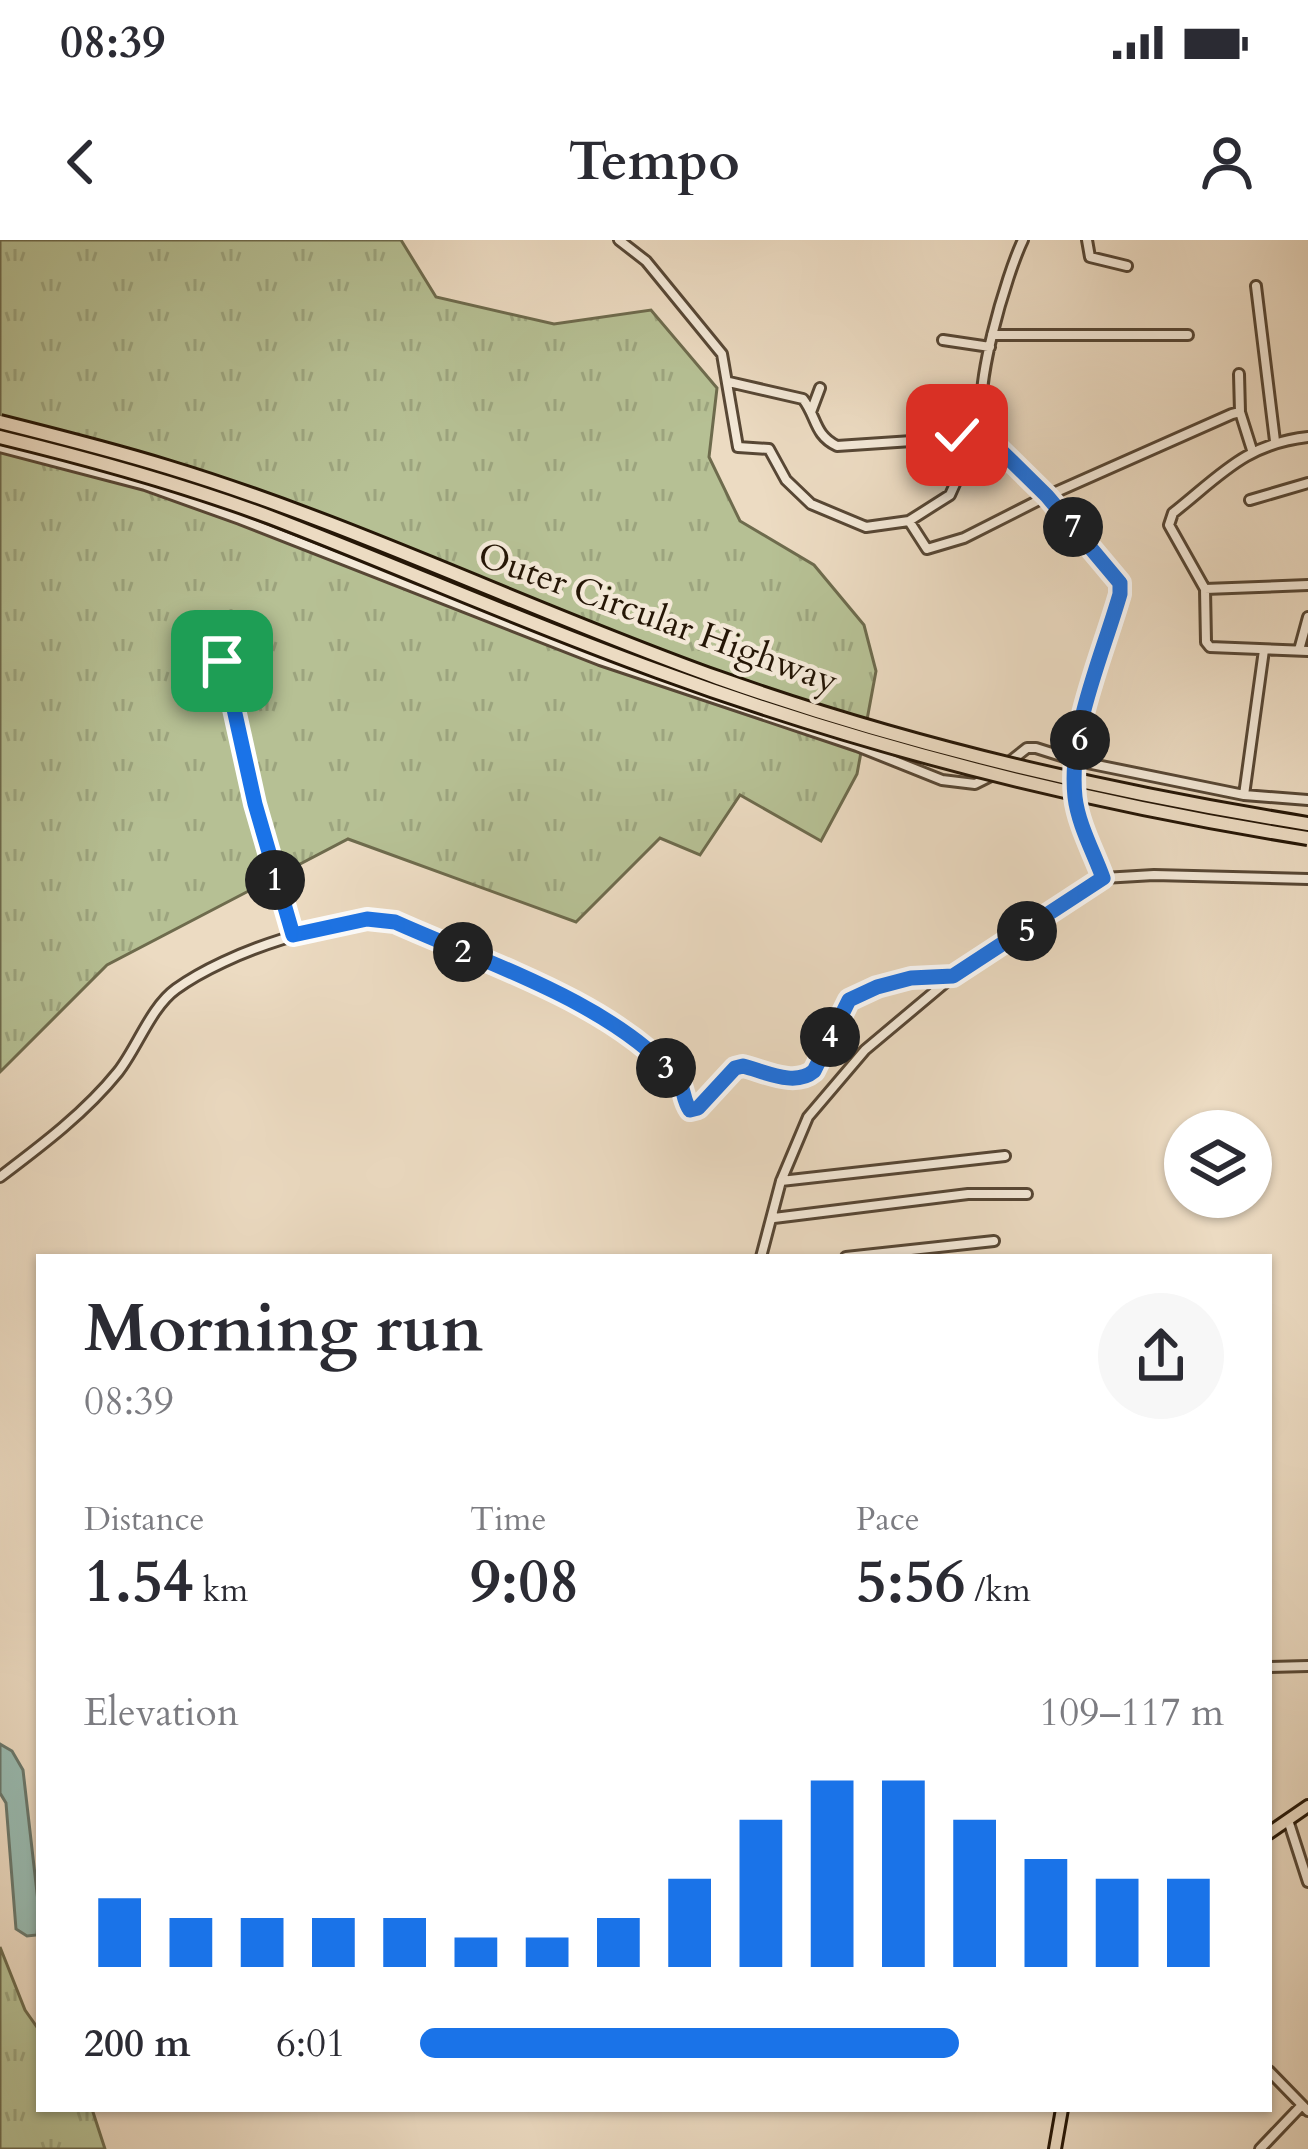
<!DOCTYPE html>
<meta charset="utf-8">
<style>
body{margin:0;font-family:Cardo,serif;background:#f7f7f7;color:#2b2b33;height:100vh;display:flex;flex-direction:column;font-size:45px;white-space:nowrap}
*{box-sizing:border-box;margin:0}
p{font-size:39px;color:#7c7c81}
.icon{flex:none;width:66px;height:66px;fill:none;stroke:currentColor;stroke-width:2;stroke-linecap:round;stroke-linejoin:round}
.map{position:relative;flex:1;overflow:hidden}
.side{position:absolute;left:36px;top:1014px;width:1236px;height:858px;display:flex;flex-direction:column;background:#fff;border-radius:0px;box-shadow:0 3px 9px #0004}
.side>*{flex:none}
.fabs{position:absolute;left:1164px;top:870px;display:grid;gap:24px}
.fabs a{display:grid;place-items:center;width:108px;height:108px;border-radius:50%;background:#fff;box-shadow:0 3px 9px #0004;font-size:60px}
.pin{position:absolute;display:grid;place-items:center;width:102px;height:102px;color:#fff;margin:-51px;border-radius:24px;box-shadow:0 6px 18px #0006}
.km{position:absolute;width:60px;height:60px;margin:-30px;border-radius:50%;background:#222;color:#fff;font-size:33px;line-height:60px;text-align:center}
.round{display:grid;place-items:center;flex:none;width:126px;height:126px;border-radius:63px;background:#f7f7f7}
.head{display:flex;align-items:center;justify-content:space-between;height:204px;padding:0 48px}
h1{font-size:66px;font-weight:700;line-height:90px}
.metrics{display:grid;grid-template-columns:repeat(3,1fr);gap:18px;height:204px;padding:12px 48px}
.metrics div{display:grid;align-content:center}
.metrics b{font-size:60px;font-weight:700}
.metrics small{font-size:33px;font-weight:400}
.metrics p{font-size:33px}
.chart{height:336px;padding:24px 48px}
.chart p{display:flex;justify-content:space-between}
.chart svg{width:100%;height:216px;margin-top:12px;stroke:#1a73e8;stroke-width:6}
ul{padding:0 48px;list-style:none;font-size:39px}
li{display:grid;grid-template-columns:192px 144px 1fr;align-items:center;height:90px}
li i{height:30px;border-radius:15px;background:#1a73e8}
.status{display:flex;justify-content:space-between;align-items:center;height:84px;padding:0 60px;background:#fff;direction:ltr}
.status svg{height:33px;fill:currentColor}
header{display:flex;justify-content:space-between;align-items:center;height:156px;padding:0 48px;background:#fff;font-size:54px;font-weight:700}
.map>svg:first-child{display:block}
.grass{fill:url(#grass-tufts);stroke:#6e6b4d;stroke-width:3}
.water{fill:#99bbb1;stroke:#6b796d;stroke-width:3}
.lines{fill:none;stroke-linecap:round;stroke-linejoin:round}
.minor-casing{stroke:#574735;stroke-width:14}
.major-casing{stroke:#251606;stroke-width:16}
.minor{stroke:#f3e8d7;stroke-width:8}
.major{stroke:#ecdbc2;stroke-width:10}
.highway-bridge-casing{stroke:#251606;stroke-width:18;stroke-linecap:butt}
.highway-bridge{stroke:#ecdbc2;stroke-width:12}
.route-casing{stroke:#fff;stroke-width:24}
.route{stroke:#1a73e8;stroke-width:15}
.labels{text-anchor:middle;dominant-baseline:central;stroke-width:9;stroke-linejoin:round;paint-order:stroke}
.street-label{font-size:36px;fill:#251606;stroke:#f3e8d7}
</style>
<div class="status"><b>08:39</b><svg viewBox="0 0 49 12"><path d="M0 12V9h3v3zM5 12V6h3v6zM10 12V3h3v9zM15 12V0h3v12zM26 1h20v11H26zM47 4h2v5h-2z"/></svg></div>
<header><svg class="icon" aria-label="back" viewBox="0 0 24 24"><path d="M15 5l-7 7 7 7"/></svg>Tempo<svg class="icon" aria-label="person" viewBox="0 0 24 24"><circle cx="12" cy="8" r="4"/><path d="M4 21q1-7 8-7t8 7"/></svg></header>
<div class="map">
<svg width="1308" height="1909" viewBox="0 0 1308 1909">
<defs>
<pattern id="grass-tufts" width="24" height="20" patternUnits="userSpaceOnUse" patternTransform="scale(3)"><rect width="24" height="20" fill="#b6c094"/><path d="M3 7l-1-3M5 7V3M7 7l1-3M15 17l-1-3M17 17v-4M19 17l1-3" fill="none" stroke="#9ca47e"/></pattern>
</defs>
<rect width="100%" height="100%" fill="#ecdbc2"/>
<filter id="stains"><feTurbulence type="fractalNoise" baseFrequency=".00167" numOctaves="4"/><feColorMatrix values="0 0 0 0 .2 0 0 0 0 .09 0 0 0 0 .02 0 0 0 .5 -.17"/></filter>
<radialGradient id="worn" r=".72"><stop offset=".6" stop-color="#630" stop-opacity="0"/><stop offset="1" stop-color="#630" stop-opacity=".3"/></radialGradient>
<path class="grass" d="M0,0h401l35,57 118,27 97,-14 66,78 -8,69 31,64 74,44 50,60 12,46 -19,103 -36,67 -81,-46 -40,60 -40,-17 -84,84 -228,-83 -241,126 -107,107z
M0,1707l25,63 14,20v79h53l13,40h-105z"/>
<path class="water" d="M0,1504l12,7 11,19 16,140 -2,25 -10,1 -11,-7 -10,-126 -6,-10z"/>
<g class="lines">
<g class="minor-casing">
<path id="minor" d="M619,0l27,21 76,93 16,93 31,2 17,31 25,24 55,23 43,-6 18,28 37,-11 83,-42 185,-82 8,-2 12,38
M1023,0c-16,33 -53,155 -38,187 14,32 67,75 91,104 16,18 36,35 45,58 -13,68 -55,138 -46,209 4,26 19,55 28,80
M1087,0l3,17 37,9
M1256,46l19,155
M992,95h196
M943,100l47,7
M1239,134l1,38
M729,142l74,17c14,18 11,36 34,47l90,-6 58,-14
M811,172l9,-24
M1308,197c-63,7 -87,38 -135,76l-4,12 36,64 103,-4
M0,207l145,38 95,34 360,141 257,86 85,34 33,4 22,-11
M1250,260l58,-17
M909,281l41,-26 13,-29
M1205,349l1,53 4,5 98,4
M247,391l-19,37 2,23 25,113 38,131
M1299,410l9,-33
M231,450l19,-48
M230,451l-15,-6 17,-59
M1008,523l19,-15h9l41,13 167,34 64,5
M1244,555l20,-145
M0,937c41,-31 85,-64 118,-105 19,-24 33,-65 58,-83 51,-37 158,-73 220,-67l215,98 68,60 5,23 10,7 41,-42 8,-2c22,5 52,21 71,5 10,-21 18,-54 35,-70 25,-24 72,-24 104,-25
M781,941l224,-25
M774,978l194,-24h59
M761,1017l20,-76 27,-64 57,-67 93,-78 53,-31 92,-63 51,-3 154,4
M846,1017l148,-16
M1269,1427l39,-1
M1288,1580l20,62
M1269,1831l39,40
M1260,1909l42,-44"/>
</g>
<g class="major-casing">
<path id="major" d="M1269,1593l39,-27
M1055,1909l7,-40"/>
</g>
<use href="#minor" class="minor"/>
<use href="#major" class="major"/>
<g class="highway-bridge-casing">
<path id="highway-bridge" d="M0,182c56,14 112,28 167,45 188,57 366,145 551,211 191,68 390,114 590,146
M0,197c91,22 182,47 270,80 130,50 257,107 388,154 210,77 429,132 650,167"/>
</g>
<use href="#highway-bridge" class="highway-bridge"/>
</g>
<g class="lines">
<g class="route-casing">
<path id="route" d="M222,421l-7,25 15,5 25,113 38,131 74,-16 28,3c91,41 215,80 281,155 9,10 6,22 14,33l8,-2 37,-40 8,-2c23,6 52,21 71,5l35,-71 28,-13 34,-9 42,-2 150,-98c-9,-25 -25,-54 -28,-81 -7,-66 27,-140 45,-203v-11l-73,-87 -51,-50 -11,-20 -28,9"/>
</g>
<use href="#route" class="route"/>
</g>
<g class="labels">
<g class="street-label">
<text transform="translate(658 378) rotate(20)">Outer Circular Highway</text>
</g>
</g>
<rect width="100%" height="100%" filter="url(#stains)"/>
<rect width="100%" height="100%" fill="url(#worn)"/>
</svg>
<div class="fabs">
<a><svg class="icon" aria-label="layers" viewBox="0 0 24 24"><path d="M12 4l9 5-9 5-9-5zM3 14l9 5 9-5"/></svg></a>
</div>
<div class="pin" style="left:222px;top:421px;background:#1e9e55"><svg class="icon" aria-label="arrive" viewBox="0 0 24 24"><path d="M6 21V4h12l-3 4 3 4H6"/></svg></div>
<div class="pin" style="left:957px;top:195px;background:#d93025"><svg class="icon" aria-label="check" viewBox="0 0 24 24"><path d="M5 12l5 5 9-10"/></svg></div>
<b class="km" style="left:275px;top:640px">1</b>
<b class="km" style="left:463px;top:712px">2</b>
<b class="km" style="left:666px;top:828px">3</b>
<b class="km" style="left:830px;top:797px">4</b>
<b class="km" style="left:1027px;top:691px">5</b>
<b class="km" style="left:1080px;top:500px">6</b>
<b class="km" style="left:1073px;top:287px">7</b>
<section class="side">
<div class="head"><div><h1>Morning run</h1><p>08:39</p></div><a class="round"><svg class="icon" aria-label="share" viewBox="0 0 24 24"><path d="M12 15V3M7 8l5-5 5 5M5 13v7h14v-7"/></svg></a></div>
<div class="metrics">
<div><p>Distance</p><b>1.54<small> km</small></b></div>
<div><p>Time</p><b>9:08</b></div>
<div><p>Pace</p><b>5:56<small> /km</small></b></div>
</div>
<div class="chart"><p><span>Elevation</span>109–117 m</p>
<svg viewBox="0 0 160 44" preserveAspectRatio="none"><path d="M5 44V30M15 44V34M25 44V34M35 44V34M45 44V34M55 44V38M65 44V38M75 44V34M85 44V26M95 44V14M105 44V6M115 44V6M125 44V14M135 44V22M145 44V26M155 44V26"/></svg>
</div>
<ul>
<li><b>200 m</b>6:01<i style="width:67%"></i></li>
</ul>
</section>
</div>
